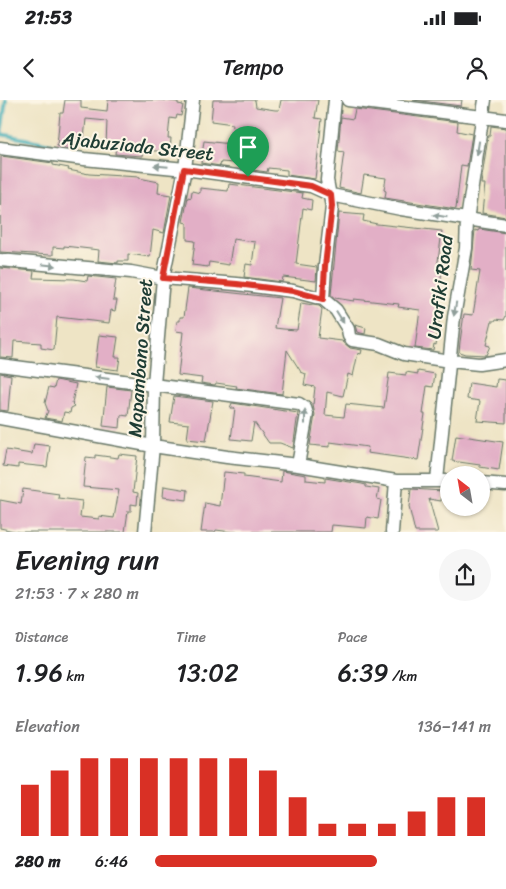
<!DOCTYPE html>
<meta charset="utf-8">
<style>
body{margin:0;font-family:Sriracha,sans-serif;background:#f6f6f6;color:#202124;height:100vh;display:flex;flex-direction:column;font-size:19px;white-space:nowrap}
*{box-sizing:border-box;margin:0}
p{font-size:16px;color:#757577}
.icon{flex:none;width:28px;height:28px;fill:none;stroke:currentColor;stroke-width:2;stroke-linecap:round;stroke-linejoin:round}
.map{position:relative;height:432px;overflow:hidden}
.details{display:flex;flex-direction:column;background:#fff;flex:1}
.details>*{flex:none}
.needle{width:32px;rotate:329deg}
.buttons{position:absolute;left:440px;top:366px;display:grid;gap:10px}
.buttons a{display:grid;place-items:center;width:50px;height:50px;border-radius:50%;background:#fff;box-shadow:0 1px 4px #0004;font-size:25px}
.pin{position:absolute;display:grid;place-items:center;width:42px;height:42px;color:#fff;margin:-51px -21px;border-radius:50% 50% 50% 0;rotate:-45deg;box-shadow:0 0 5px #0007}
.pin .icon{rotate:45deg}
.round{display:grid;place-items:center;flex:none;width:52px;height:52px;border-radius:26px;background:#f6f6f6}
.head{display:flex;align-items:center;justify-content:space-between;height:85px;padding:0 15px}
h1{font-size:28px;font-weight:600;line-height:38px}
.metrics{display:grid;grid-template-columns:repeat(3,1fr);gap:8px;height:85px;padding:5px 15px}
.metrics div{display:grid;align-content:center}
.metrics b{font-size:25px;font-weight:600}
.metrics small{font-size:14px;font-weight:400}
.metrics p{font-size:14px}
.chart{height:140px;padding:10px 15px}
.chart p{display:flex;justify-content:space-between}
.chart svg{width:100%;height:90px;margin-top:5px;stroke:#d93025;stroke-width:6}
ul{padding:0 15px;list-style:none;font-size:16px}
li{display:grid;grid-template-columns:80px 60px 1fr;align-items:center;height:38px}
li i{height:12px;border-radius:6px;background:#d93025}
.status{display:flex;justify-content:space-between;align-items:center;height:35px;padding:0 25px;background:#fff;direction:ltr}
.status svg{height:14px;fill:currentColor}
header{display:flex;justify-content:space-between;align-items:center;height:65px;padding:0 15px;background:#fff;font-size:22px;font-weight:600}
.map>svg:first-child{display:block}
.lines{fill:none;stroke-linecap:round;stroke-linejoin:round}
.stream{stroke:#3aabb5;stroke-width:4}
.building{fill:#e2afc6}
.minor-casing{stroke:#677767;stroke-width:15}
.minor{stroke:#fff;stroke-width:12}
.oneway{fill:#8f9e9a}
.route-casing{stroke:#fff;stroke-width:10}
.route{stroke:#d93025;stroke-width:6}
.labels{text-anchor:middle;dominant-baseline:central;stroke-width:4;stroke-linejoin:round;paint-order:stroke}
.street-label{font-size:19px;fill:#1f3d34;stroke:#fcf5e5}
</style>
<div class="status"><b>21:53</b><svg viewBox="0 0 49 12"><path d="M0 12V9h3v3zM5 12V6h3v6zM10 12V3h3v9zM15 12V0h3v12zM26 1h20v11H26zM47 4h2v5h-2z"/></svg></div>
<header><svg class="icon" aria-label="back" viewBox="0 0 24 24"><path d="M15 5l-7 7 7 7"/></svg>Tempo<svg class="icon" aria-label="person" viewBox="0 0 24 24"><circle cx="12" cy="8" r="4"/><path d="M4 21q1-7 8-7t8 7"/></svg></header>
<div class="map">
<svg width="506" height="432" viewBox="0 0 506 432">
<rect width="100%" height="100%" fill="#fcf5e5"/>
<filter id="ink" filterUnits="userSpaceOnUse"><feTurbulence type="fractalNoise" baseFrequency=".02" numOctaves="2"/><feDisplacementMap in="SourceGraphic" scale="10" xChannelSelector="R" yChannelSelector="G"/><feConvolveMatrix kernelMatrix="1 2 1 2 8 2 1 2 1" color-interpolation-filters="sRGB"/></filter>
<filter id="wash" filterUnits="userSpaceOnUse"><feTurbulence type="fractalNoise" baseFrequency=".0096" numOctaves="4" result="noise"/><feDisplacementMap in="SourceGraphic" scale="20" xChannelSelector="R" yChannelSelector="G"/><feGaussianBlur stdDeviation="1.12" result="paint"/><feColorMatrix in="noise" values="0 0 0 0 0 0 0 0 0 0 0 0 0 0 0 0 0 1.4 0 .05"/><feComposite in="paint" operator="in"/></filter>
<g filter="url(#wash)">
<rect width="100%" height="100%" fill="#eee4c5"/>
<g class="lines">
<path class="stream" d="M6,0l-5,34 49,10"/>
</g>
<g id="blocks">
<path class="building" d="M65,0h16v8l26,3 1,-11h53l17,2v2l5,1 -2,11 -4,-1 -1,4 -6,-1 -2,20h3l-1,14 -27,-2 -1,6 -27,-2 1,-9h-10l1,-24 -21,-2 -2,19 -5,-1 -1,12 -21,-3 3,-33h3z
M213,0h42l1,7 19,3h4l2,-10h37l-3,18 7,1 -7,60 -28,-4v-5l-19,-2 -1,4 -21,-3 1,-5 -26,-2 -1,4 -19,-3 3,-22 27,3 2,-20 -22,-3z
M413,0h49l-1,6z
M355,9l103,13 -1,9 15,3 -5,32 -6,-1 -5,44 -71,-11 1,-7 -2,-1 2,-12 -22,-3 -3,18 -22,-5 5,-36 -6,-1 3,-34 12,2z
M491,26l15,2v89l-24,-4 3,-29h-4l7,-48h2z
M1,56l52,7v2l16,3 -1,2 21,4 50,3v1l20,4 -1,11 13,2 -7,38 -11,-3 -3,27 -22,-3v7h-10v2l-20,-2 1,-11 -35,-4v2l-11,-1v8h-2l-51,-3z
M229,84l74,9 -1,5 10,2 -1,10 -8,-2 -7,56 21,3 -1,14 -33,-4 -1,5 -38,-5 2,-13 6,1 3,-23 -22,-3 -4,26 -20,-3 -1,5 -16,-2 3,-24 -8,-1v-17l-4,-1 5,-25 3,1 1,-7 8,2v-5l28,3z
M339,113l25,2 -1,6 14,3 65,7 -5,38h5l-4,37h3l-5,39 -2,-1 -1,6 -18,-2 5,-38 -22,-3 1,-3 -45,-5v2l-19,-3 -4,-3z
M479,129l27,4v83l-2,4 -8,-1 -1,2h-3l-6,24 4,1 -4,9 -21,-1 -6,-2 1,-10 4,-28 9,1 7,-44 -9,-1 4,-40 4,1z
M0,168l34,3 -1,7 41,1 13,2 1,-5 28,3 -3,21h4l-2,11 -4,-1 -2,13 -52,-6 -3,33 -13,-2v-5l-27,-2 -1,17 -13,-1z
M188,188l92,10 -5,30 8,1 14,1 4,-27 18,3 3,3 -4,29 24,3 8,7 12,2 -1,4 -3,-1 -5,23 -5,-2 -5,22 -16,-4 -2,23 19,2 2,-13 38,4 5,-35 17,2v-3l12,2v-3l17,3 -2,13 -6,-1 -4,28h2l-7,46 -51,-7 1,-6 -38,-5v5l-20,-2 5,-30 -2,-10 2,-18 -11,-2 2,-11 -5,-2 -14,-22 -5,44 -46,-6 1,-2 -21,-3 -1,2 -14,-2 1,-5 -24,-3 5,-43 -7,-1 1,-10h3v-4h4z
M355,225l11,3 -1,6 -8,-2z
M99,235l19,2 -3,20h5l-2,13 -23,-3z
M0,273l11,2 -3,36 -8,-1z
M497,279l9,1v43l-29,-2 3,-20 -13,-2 2,-16 27,4z
M56,280l20,4 -4,19 3,3 -4,2 -1,5 -6,-1 -2,9 -17,-3 3,-7 -3,-8 4,-16 5,1z
M107,287l24,3 -3,26 -7,-1 -1,13 -17,-2z
M174,296l39,5 -7,40 -19,-2 2,-15 -19,-2z
M232,303l66,10 -5,35 -13,-5h-11l-15,-21 -3,19 -20,-2 4,-31h-5z
M456,335l47,7 -4,28 -19,-3v-2l-28,-4z
M34,344l16,2 -3,21 -29,-3v4l-15,-2 3,-16 26,4z
M119,354l18,2 -4,36 5,1 -1,12 -6,-1v7h-3l-3,21h-106l-19,-4v-28l21,4 2,-15 36,5 -1,4 24,3 -2,16 19,2v-3l15,2 5,-28 -36,-3 3,-30 9,1v-3l23,3z
M282,371l24,4v5l19,2v-4l37,6 4,1v2l13,2 -2,10 4,1 -3,19 -11,-2 -1,11 -34,-3 -1,7h-99l-16,-2 -1,2h-14l4,-29 15,3 4,-34 20,2v3l37,5z
M164,386l24,4 -1,10 -24,-3z
M411,389l32,2 -2,10 -12,-2 9,33h-23l-6,-25z"/>
</g>
</g>
<g filter="url(#ink)">
<use href="#blocks" fill-opacity="0" stroke="#677767" stroke-width="1"/>
<g class="lines">
<g class="minor-casing">
<path id="minor" d="M348,0l158,20
M0,48l84,11 101,10 126,17 20,9 70,14 105,16
M0,160l131,12 32,6 74,6 56,7 30,8 13,11 12,19 1,7 3,4 27,4 25,10 46,7 29,3 27,-4
M323,199l2,-33 7,-59 -5,-27 8,-80
M0,265l299,39 6,4 2,6 -9,51
M0,318l153,28 74,11 71,8 98,16h53
M437,380l17,-163 12,-69 1,-28 18,-120
M481,383l25,2
M145,432l8,-86 1,-62 9,-106 22,-109 8,-69
M392,432l4,-51"/>
</g>
<use href="#minor" class="minor"/>
</g>
<defs><path id="oneway-solid" d="M-6-.8H1V-3.2L6.5 0L1 3.2V.8H-6Z" transform="scale(1.25)"/></defs>
<g class="oneway">
<use href="#oneway-solid" transform="translate(478 48) rotate(99)"/>
<use href="#oneway-solid" transform="translate(161 66) rotate(-175)"/>
<use href="#oneway-solid" transform="translate(440 116) rotate(-171)"/>
<use href="#oneway-solid" transform="translate(49 165) rotate(6)"/>
<use href="#oneway-solid" transform="translate(455 209) rotate(100)"/>
<use href="#oneway-solid" transform="translate(340 217) rotate(58)"/>
<use href="#oneway-solid" transform="translate(102 278) rotate(-173)"/>
<use href="#oneway-solid" transform="translate(305 317) rotate(-90)"/>
</g>
</g>
<g class="lines" filter="url(#ink)">
<g class="route-casing">
<path id="route" d="M184,69l127,17 20,9 1,11 -7,60 -2,33 -30,-8 -56,-7 -74,-6z"/>
</g>
<use href="#route" class="route"/>
</g>
<g class="labels">
<g class="street-label">
<text transform="translate(138 46) rotate(6)">Ajabuziada Street</text>
<text transform="translate(440 187) rotate(-83)">Urafiki Road</text>
<text transform="translate(140 258) rotate(-86)">Mapambano Street</text>
</g>
</g>
</svg>
<div class="buttons">
<a><svg class="needle" viewBox="-14 -14 28 28"><path d="M0-13l5 13h-10z" fill="#e53935"/><path d="M0 13l5-13h-10z" fill="#757577"/></svg></a>
</div>
<div class="pin" style="left:248px;top:77px;background:#1e9e55"><svg class="icon" aria-label="arrive" viewBox="0 0 24 24"><path d="M6 21V4h12l-3 4 3 4H6"/></svg></div>
</div>
<section class="details">
<div class="head"><div><h1>Evening run</h1><p>21:53 · 7 × 280 m</p></div><a class="round"><svg class="icon" aria-label="share" viewBox="0 0 24 24"><path d="M12 15V3M7 8l5-5 5 5M5 13v7h14v-7"/></svg></a></div>
<div class="metrics">
<div><p>Distance</p><b>1.96<small> km</small></b></div>
<div><p>Time</p><b>13:02</b></div>
<div><p>Pace</p><b>6:39<small> /km</small></b></div>
</div>
<div class="chart"><p><span>Elevation</span>136–141 m</p>
<svg viewBox="0 0 160 44" preserveAspectRatio="none"><path d="M5 44V19M15 44V12M25 44V6M35 44V6M45 44V6M55 44V6M65 44V6M75 44V6M85 44V12M95 44V25M105 44V38M115 44V38M125 44V38M135 44V32M145 44V25M155 44V25"/></svg>
</div>
<ul>
<li><b>280 m</b>6:46<i style="width:66%"></i></li>
</ul>
</section>
